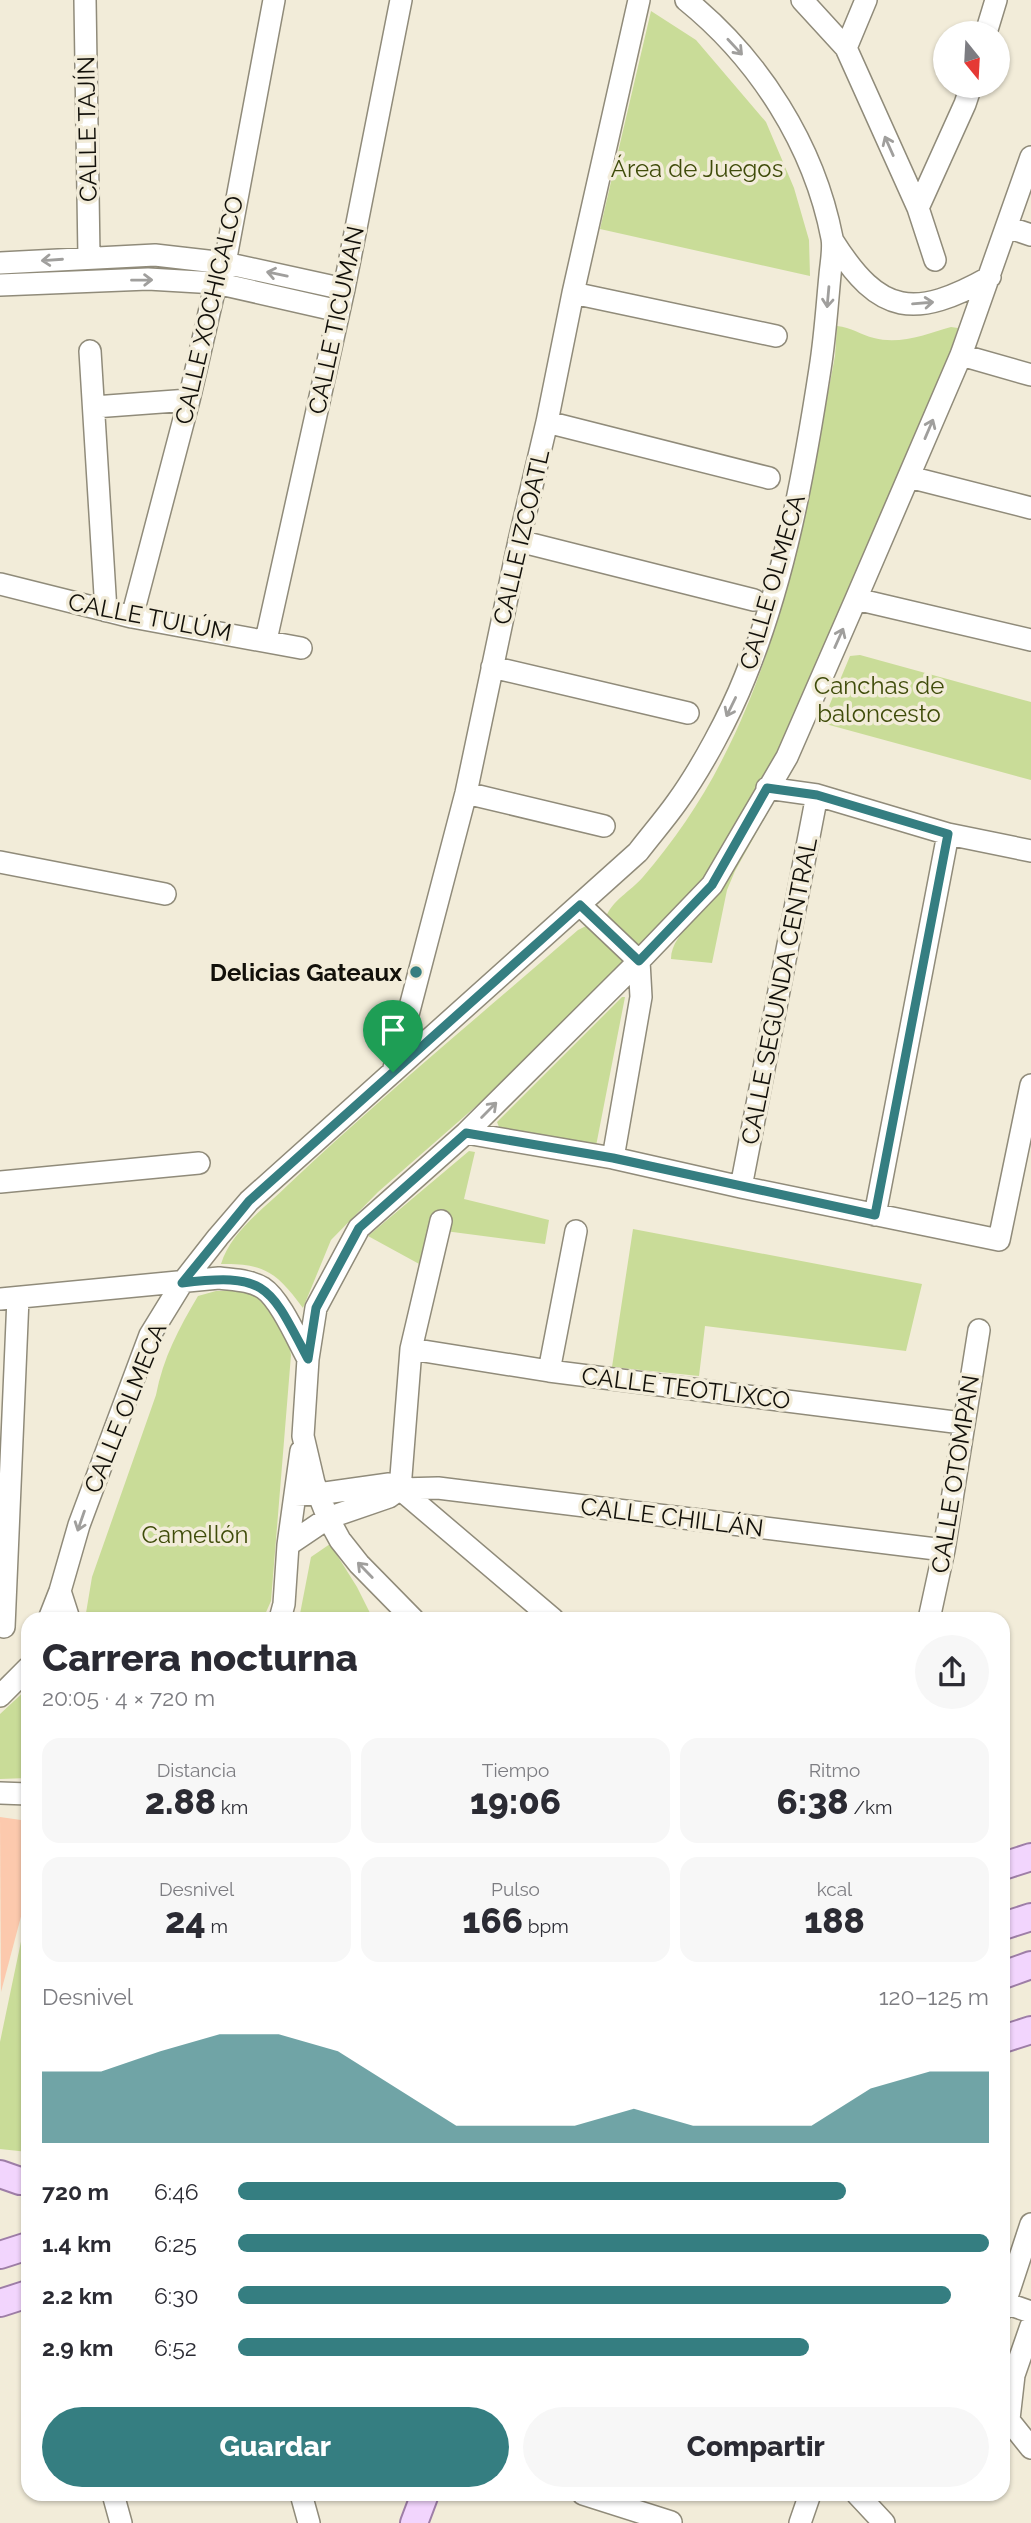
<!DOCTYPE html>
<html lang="es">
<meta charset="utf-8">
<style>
body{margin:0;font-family:Raleway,sans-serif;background:#f7f7f7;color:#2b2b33;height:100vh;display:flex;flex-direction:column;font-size:26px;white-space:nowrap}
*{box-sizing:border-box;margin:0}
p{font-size:23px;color:#7c7c81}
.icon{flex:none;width:38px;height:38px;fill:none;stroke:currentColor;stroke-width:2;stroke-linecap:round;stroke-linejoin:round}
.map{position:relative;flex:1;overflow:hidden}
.drawer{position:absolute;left:21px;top:1612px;width:989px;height:889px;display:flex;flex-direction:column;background:#fff;border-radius:21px;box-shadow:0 2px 5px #0004}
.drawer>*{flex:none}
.needle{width:46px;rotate:162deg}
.controls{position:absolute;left:933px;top:21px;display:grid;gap:14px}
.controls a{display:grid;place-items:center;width:77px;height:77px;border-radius:50%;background:#fff;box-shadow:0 2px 5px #0004;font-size:35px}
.pin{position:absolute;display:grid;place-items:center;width:60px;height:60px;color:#fff;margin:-72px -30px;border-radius:50% 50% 50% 0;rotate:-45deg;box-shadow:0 0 7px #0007}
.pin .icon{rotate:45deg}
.round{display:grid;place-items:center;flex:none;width:74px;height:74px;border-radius:37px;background:#f7f7f7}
.head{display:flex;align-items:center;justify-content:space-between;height:119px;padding:0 21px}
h1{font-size:38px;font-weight:800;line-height:52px}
.metrics{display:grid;grid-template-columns:repeat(3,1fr);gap:10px;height:119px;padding:7px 21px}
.metrics div{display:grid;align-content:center;border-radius:18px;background:#f7f7f7;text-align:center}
.metrics b{font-size:35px;font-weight:800}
.metrics small{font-size:19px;font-weight:400}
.metrics p{font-size:19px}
.chart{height:196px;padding:14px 21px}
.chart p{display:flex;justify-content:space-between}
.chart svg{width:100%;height:126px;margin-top:7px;fill:#357e81;opacity:.7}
.primary-button{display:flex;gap:14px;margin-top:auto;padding:14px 21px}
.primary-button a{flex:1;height:80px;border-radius:42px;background:#357e81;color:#fff;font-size:28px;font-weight:800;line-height:80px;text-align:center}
.primary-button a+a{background:#f7f7f7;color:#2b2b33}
ul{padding:0 21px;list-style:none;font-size:23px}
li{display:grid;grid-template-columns:112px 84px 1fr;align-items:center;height:52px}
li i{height:18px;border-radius:9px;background:#357e81}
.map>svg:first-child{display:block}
.green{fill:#c9dc98}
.building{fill:#fcc9ad}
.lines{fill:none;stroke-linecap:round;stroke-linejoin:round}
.minor-casing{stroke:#908b7a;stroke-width:24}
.major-casing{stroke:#9e7ea7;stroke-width:30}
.minor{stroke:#fff;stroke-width:21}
.major{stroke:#f2d5fd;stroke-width:26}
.oneway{stroke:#a09f9d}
.route-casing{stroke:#fff;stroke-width:14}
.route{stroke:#357e81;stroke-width:9}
.poi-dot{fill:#357e81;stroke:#f2ecd9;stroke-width:2.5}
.labels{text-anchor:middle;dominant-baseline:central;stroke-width:7;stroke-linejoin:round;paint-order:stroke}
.street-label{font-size:24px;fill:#12100a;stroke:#f2ecd9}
.park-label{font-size:24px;fill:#3f4c0a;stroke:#f2ecd9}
.poi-label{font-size:24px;font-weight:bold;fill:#12100a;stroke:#f2ecd9;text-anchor:end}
</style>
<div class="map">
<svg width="1031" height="2523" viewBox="0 0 1031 2523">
<rect width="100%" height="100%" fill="#f2ecd9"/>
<path class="green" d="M651,11l45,29 70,82 28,66 15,52 1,36 -210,-47z
M837,326c14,1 24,9 37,12 26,7 53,-4 77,-11l7,1 -25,74 -158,361 -75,129 -60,59 -35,-32c7,-19 25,-27 38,-42 31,-36 59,-77 80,-119 64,-125 86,-266 112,-402z
M860,655l171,47v78l-209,-57 28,-67z
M776,798l-41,73 -8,19 -15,73 -41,-4c0,-15 11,-26 20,-38 32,-39 52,-78 76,-121z
M590,924l33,30 3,12 -96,93 -152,133 -47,48 -28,68c-26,-35 -38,-45 -82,-44 10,-33 44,-56 68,-80 93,-88 193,-170 289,-254z
M622,997h3l-29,149 -97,-19 -2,-5z
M469,1151l6,1 -11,47 85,21 -4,24 -100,-13 -13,40 -64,-35z
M633,1229l289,55 -16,67 -201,-25 -6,50 -87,-9z
M216,1291c10,0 24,-3 34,0 28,8 37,39 41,64l-20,246 -8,18h-175l-2,-6 6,-36 64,-182c7,-37 23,-67 42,-99z
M330,1544l27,43 16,32h-74l12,-62z
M28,1688v90l-28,1v-65z
M28,1908v244l-28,-3v-107z"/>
<path class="building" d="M0,1817l28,4v69l-27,102z"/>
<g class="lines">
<g class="minor-casing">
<path id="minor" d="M85,0l4,257
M802,0l44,48 72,160 17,52
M986,33l10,-33
M846,48l20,-48
M918,208l47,-104 6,-18
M1007,227l24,8
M833,241c47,75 82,78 157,36
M0,263l155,-8 70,8 119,26
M0,285l148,-6 68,4 123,28
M573,293l203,43
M90,351l16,260
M961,355l70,20
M94,407l95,-7
M547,422l222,56
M909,477l122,31
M519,541l235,59
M0,584l132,33 169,31
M856,599l175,41
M132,617l57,-217 27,-117 9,-20 49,-263
M266,640l78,-351 57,-289
M492,667l196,46
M767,788l50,7 131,39 83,17
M466,793l138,33
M0,862l165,32
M580,905l59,56 2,36 -28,161
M393,1072l73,-279 53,-252 28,-119 26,-129 66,-293
M466,1133l147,25 128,29 258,53 32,-155
M0,1182l199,-19
M741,1187l76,-392
M875,1215l73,-381
M0,1299l219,-21c15,2 31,2 44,10 17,11 35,53 45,71
M411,1349l138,22 413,52
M549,1371l27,-140
M400,1489l11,-140 30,-128
M400,1489l153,130
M295,1495l23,-1 71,-10 11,5 38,-1 506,62
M288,1545l40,-27 61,-21 11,-8
M60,1591l9,28
M49,1619l11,-28 19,-66 71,-190 32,-52 36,-46 31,-36 389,-349c13,-17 27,-33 39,-50 24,-33 53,-87 68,-125 40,-98 59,-204 75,-308 5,-31 7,-63 10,-94 1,-12 4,-26 2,-37 -18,-93 -73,-179 -146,-238
M280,1619l4,-15 4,-59 13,-94
M413,1619l-54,-55 -19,-24 -12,-22 -14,-35 -11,-47 5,-77 8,-51 43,-80 107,-95 173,-172 73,-76 75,-128 69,-158 105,-244 70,-198
M929,1619l15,-69 35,-220
M4,1627l14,-329
M0,1696l28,-28
M0,1793l28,1
M1005,2303l26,9
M1003,2309l28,-85
M1003,2413l28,35
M1009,2419l5,-44 17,-49
M113,2494l8,29
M301,2494l8,29
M583,2494l88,28
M857,2494l27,29
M800,2523l10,-29"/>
</g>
<g class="major-casing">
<path id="major" d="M1003,1866l28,-9
M1003,1926l28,-9
M1003,1975l28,-10
M1003,2039l28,-9
M0,2174l20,7 8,-1
M0,2255l28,-9
M0,2303l28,-9
M414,2523l11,-29"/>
</g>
<use href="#minor" class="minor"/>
<use href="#major" class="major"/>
</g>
<defs><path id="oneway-shaft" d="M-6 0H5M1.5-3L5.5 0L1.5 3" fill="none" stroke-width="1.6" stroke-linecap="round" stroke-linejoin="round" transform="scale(1.75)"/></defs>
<g class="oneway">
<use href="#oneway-shaft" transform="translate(735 47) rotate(47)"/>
<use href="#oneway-shaft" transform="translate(889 146) rotate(-114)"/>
<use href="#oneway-shaft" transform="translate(52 260) rotate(176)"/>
<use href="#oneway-shaft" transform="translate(277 274) rotate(-168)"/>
<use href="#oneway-shaft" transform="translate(142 280) rotate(-1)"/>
<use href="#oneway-shaft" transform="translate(828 297) rotate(95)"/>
<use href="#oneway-shaft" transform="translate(923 303) rotate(-5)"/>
<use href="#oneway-shaft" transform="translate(929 429) rotate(-67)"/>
<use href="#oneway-shaft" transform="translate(839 638) rotate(-66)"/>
<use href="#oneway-shaft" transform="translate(731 707) rotate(116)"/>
<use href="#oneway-shaft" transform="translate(489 1110) rotate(-45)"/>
<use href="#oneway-shaft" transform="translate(81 1521) rotate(109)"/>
<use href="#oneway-shaft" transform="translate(365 1570) rotate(-134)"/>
</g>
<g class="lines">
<g class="route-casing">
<path id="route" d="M767,788l50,7 131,39 -73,381 -262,-57 -147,-25 -107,95 -43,80 -8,51c-38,-72 -40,-87 -126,-76l67,-82 331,-296 59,56 73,-76z"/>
</g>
<use href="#route" class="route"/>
</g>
<circle class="poi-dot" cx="416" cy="972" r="7"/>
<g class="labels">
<g class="street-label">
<text transform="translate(87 129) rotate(-91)">CALLE TAJÍN</text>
<text transform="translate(209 310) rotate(-77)">CALLE XOCHICALCO</text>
<text transform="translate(336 320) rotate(-78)">CALLE TICUMAN</text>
<text transform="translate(521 537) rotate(-77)">CALLE IZCOATL</text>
<text transform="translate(772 582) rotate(-74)">CALLE OLMECA</text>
<text transform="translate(150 617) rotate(11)">CALLE TULÚM</text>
<text transform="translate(779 991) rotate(-79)">CALLE SEGUNDA CENTRAL</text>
<text transform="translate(686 1388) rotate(7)">CALLE TEOTLIXCO</text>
<text transform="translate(125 1408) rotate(-68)">CALLE OLMECA</text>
<text transform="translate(955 1474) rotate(-81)">CALLE OTOMPAN</text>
<text transform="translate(672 1517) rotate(7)">CALLE CHILLÁN</text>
</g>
<g class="park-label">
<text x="697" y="168">Área de Juegos</text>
<text x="879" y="685">Canchas de<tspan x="879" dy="28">baloncesto</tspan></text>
<text x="195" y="1534">Camellón</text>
</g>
<g class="poi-label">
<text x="402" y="972">Delicias Gateaux</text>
</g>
</g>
</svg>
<div class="controls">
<a><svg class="needle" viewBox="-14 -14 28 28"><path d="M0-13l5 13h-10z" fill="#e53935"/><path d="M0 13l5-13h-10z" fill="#7c7c81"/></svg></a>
</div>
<div class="pin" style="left:393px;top:1072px;background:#1e9e55"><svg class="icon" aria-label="arrive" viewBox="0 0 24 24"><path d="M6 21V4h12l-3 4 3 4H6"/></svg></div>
<section class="drawer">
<div class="head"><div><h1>Carrera nocturna</h1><p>20:05 · 4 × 720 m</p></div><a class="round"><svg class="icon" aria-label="share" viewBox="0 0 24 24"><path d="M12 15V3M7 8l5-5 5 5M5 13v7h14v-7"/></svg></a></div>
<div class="metrics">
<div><p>Distancia</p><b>2.88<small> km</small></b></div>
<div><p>Tiempo</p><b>19:06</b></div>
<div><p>Ritmo</p><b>6:38<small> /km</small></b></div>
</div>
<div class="metrics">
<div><p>Desnivel</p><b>24<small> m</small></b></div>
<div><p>Pulso</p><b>166<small> bpm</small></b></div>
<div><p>kcal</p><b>188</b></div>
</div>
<div class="chart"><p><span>Desnivel</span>120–125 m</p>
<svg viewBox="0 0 160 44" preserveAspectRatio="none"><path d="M0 44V19L10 19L20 12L30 6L40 6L50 12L60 25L70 38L80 38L90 38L100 32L110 38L120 38L130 38L140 25L150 19L160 19V44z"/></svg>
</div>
<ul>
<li><b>720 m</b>6:46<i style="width:81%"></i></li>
<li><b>1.4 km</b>6:25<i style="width:100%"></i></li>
<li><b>2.2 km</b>6:30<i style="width:95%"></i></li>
<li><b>2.9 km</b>6:52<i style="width:76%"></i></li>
</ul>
<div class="primary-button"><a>Guardar</a><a>Compartir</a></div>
</section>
</div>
